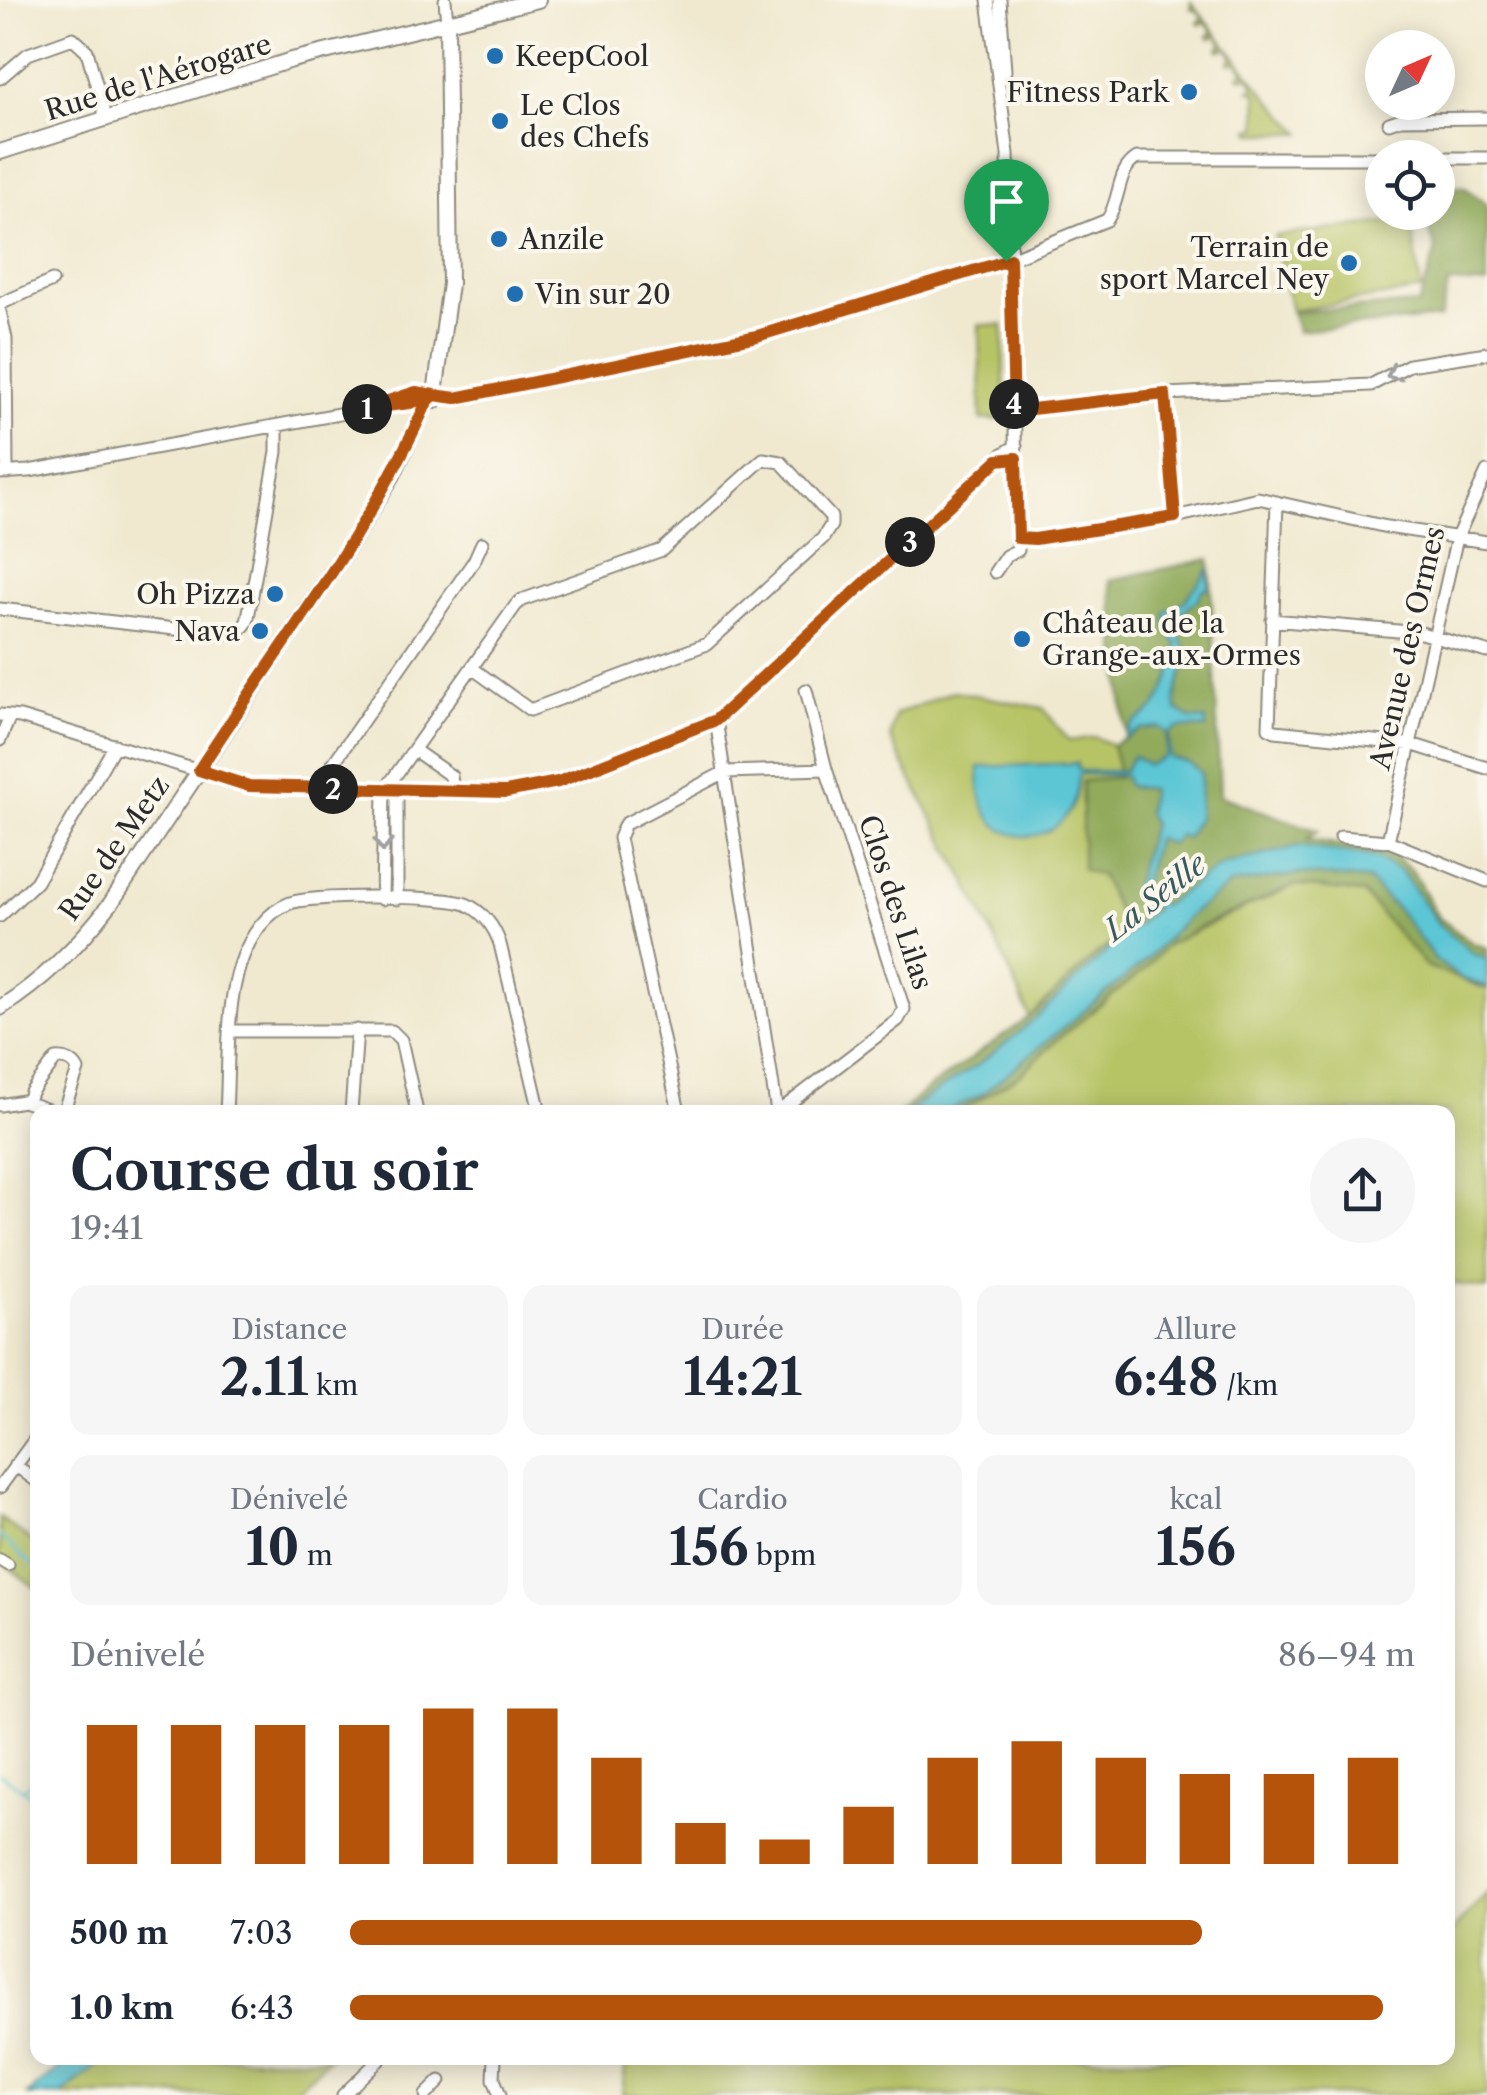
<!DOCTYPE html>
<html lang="fr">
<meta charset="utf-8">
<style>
body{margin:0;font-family:"Libre Caslon Text",serif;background:#f6f6f7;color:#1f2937;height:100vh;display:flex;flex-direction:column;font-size:38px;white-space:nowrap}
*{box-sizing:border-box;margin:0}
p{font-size:32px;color:#747a83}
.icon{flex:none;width:55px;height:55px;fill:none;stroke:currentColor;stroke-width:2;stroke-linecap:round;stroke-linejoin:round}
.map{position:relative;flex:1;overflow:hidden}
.details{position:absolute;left:30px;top:1105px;width:1425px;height:960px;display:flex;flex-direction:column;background:#fff;border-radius:20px;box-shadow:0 5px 25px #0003}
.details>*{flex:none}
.needle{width:65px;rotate:46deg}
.controls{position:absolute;left:1365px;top:30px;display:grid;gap:20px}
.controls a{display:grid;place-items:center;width:90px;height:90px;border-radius:50%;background:#fff;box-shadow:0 5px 25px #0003;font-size:50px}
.pin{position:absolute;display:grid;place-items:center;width:85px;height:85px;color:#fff;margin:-102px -42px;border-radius:50% 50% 50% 0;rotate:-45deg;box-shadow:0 0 10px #0007}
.pin .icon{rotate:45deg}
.km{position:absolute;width:50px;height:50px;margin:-25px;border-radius:50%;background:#222;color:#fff;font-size:28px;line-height:50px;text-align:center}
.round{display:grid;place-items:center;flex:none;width:105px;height:105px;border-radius:52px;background:#f6f6f7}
.summary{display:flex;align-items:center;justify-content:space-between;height:170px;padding:0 40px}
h1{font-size:55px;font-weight:800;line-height:75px}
.figures{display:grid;grid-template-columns:repeat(3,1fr);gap:15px;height:170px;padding:10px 40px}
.figures div{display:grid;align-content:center;border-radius:20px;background:#f6f6f7;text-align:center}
.figures b{font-size:50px;font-weight:800}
.figures small{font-size:28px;font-weight:400}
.figures p{font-size:28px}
.chart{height:280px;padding:20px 40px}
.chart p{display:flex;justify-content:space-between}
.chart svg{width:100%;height:180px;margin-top:10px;stroke:#b45309;stroke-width:6}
ul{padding:0 40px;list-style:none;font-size:32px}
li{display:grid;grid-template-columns:160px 120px 1fr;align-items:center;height:75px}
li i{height:25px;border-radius:12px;background:#b45309}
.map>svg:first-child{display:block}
.green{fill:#b7c466;stroke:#717848;stroke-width:2.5}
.forest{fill:#91aa5b;stroke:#5e6a43;stroke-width:2.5}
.water{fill:#5bc6d5;stroke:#437880;stroke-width:2.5}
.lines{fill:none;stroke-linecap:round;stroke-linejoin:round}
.stream{stroke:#5bc6d5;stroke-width:2.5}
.minor-casing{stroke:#8e8a7e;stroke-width:15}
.major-casing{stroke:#8e8a7e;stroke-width:18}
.minor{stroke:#fff;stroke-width:11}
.major{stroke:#fff;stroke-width:14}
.oneway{stroke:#a0a0a0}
.route-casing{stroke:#fff;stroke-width:20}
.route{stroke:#b45309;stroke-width:12}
.poi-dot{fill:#1f6fb2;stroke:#fbf7ec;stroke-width:4}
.labels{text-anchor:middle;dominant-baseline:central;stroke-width:8;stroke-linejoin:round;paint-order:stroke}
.poi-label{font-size:28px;fill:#2b2b2b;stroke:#fbf7ec;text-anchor:start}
.street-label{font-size:28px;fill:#2b2b2b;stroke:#fbf7ec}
.water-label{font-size:30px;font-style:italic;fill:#395a5e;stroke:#fbf7ec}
</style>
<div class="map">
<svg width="1487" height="2095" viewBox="0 0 1487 2095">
<rect width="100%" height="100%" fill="#fbf7ec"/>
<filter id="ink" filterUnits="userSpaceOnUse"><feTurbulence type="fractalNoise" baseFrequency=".01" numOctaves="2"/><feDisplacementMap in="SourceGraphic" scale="20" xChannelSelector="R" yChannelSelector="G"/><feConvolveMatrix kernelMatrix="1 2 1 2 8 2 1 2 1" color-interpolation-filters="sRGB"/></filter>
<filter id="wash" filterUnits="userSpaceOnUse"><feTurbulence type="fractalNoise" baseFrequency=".0048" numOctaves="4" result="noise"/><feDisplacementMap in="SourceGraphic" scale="40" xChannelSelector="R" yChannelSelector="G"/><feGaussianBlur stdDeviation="2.25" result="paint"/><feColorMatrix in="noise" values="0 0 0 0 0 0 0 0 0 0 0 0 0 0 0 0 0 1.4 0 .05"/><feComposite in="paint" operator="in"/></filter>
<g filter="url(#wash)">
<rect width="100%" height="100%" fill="#f0e9d0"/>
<path class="green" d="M1191,2l75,93 36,38h-51l-1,-4 8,-1 -1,-36 -7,-1 5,-7 -8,-9 -5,3 -3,-2 5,-5 -8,-10 -5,3 -2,-2 4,-5 -7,-9 -6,3 -2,-2 5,-5 -7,-9 -6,4 -2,-3 5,-4 -8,-10 -5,3 -2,-2 5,-5 -8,-9 -4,1z
M1411,220l10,70 -130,21 -16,-75z
M979,325h24l2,94 -24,1z
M953,691l90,17 26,33 26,-4 17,8 6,25 11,124 37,51 128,-60 69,8 63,73 61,23v300l-34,-6 -5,15v-186h-489l62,-38 22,-21c-39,-110 -100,-212 -153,-315l5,-23z
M0,1518l37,27v44l-37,-29z
M1487,1893v202h-865l4,-37h822v-122z
M108,2058h221l-39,37h-229z"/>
<path class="forest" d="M1438,187h26l23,18v80l-38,-2 -9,35 -141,13 -7,-19 127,-8 17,-55 -14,-36 16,-1z
M1210,559l10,237 98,35 -12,8 86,15 21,18 25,45 34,26 15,5v41l-61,-23 -63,-73 -69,-8 -90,40 -37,20 -23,25 -85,68 -38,36 -62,38h-58l24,-21 105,-74 65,-62 33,-22 -27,-57 -19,-7v-88l38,-4 -8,-32 14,-8 -16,-157z"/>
<path class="water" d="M1209,569l-1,20h-5l-5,10 -24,19c1,15 12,23 12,37 0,22 -15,33 -9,55l14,9 15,1v8h-28l-9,6 1,24 19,5 12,10 -3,45 -12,20 -7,-3 -8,9 -15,-6 -15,54 21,14 58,-40 79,-20 75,11 27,14 39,55 34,28 13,4v29l-26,-9 -25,-18 -38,-50 -30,-30 -69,-6 -68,10 -39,29 -48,49 -163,133 -35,17h-38c26,-22 56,-36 83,-57 59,-45 107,-100 164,-146l-3,-7 -16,-7 -2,-7 18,-64 -5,-12 4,-23 -23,-3 -4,-11 -43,-1 -3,2c3,61 -71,83 -94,31 -6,-13 -5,-27 -5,-40l98,-4v6l5,2h42l9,-15 15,9 18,-9 1,-23 -8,-6 -18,2 -17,10c12,-24 11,-14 27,-28 14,-13 26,-49 26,-67 -10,-9 -11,-19 -11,-32l19,-11z
M72,2058h35l-46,37h-34z"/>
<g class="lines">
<path class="stream" d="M0,1536l38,34
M0,1774l38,26
M22,1789l16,-10"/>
</g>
</g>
<g filter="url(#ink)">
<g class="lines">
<g class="minor-casing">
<path id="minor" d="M445,0l2,22
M988,0l20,154 10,396 -12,6 -11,16
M1000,0l5,71
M0,78l28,-24 45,-16 14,13 19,68
M1389,123l12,-4 86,-1
M0,304l52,-23
M0,312l6,27 1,134
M1165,394l10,123
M394,405l40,-10
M363,409l53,-18 40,8 301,-63 241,-72 109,-44c14,-19 9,-50 30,-62h350
M1015,411l150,-17 206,-9 38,-20 78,-12
M0,473l29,-2 337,-62
M1277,502l-8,226 6,3 139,14 73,23
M1018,538l17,1 140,-22 83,-19 129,29 100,15
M0,609l219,25 20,-2 8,-10 2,-10 28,-160v-26
M1272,620l149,13 66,19
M0,715l20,2 229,69 256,6 53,-11 158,-61 287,-266 13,-8
M716,720l61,392
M0,740l10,-24
M414,750l37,26 2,14
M319,788l2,-7 153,-220 8,-18
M390,790v-7l126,-178 6,-5 140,-50 101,-91 18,3 50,55v8l-8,13 -116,106 -177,66 -58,-42
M397,791v108
M1341,837l47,4 99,40
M1388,841l69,-304 30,-65
M382,899l2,-109
M0,916l36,-34 79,-137
M231,1031h161l9,9 16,72
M28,1102l3,-10 25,-33c10,-1 18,3 22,11l-15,42
M0,1105l23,-4 31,11
M226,1112c4,-59 -4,-137 34,-186 8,-10 17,-18 30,-23 24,-8 153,-8 176,1 17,8 28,22 34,40l40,168
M351,1112l6,-82
M679,1112l-60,-274 6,-14 100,-52 101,-3
M778,1112l120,-92 6,-11 -78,-240 -20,-79
M15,1465l23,17
M0,1487l38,-52
M0,1560l8,5
M495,2058l-1,21 6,16
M343,2095l38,-37
M426,2095l14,-14"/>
</g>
<g class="major-casing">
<path id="major" d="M0,152l292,-92 246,-60
M434,401l16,-117 -3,-262
M0,1008c44,-28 80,-64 111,-105l237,-355 45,-73 32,-69 9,-11"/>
</g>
<use href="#minor" class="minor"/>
<use href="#major" class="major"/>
</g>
<defs><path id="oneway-chevron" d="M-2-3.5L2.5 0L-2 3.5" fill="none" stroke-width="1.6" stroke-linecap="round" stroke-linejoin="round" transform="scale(2.5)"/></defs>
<g class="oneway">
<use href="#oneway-chevron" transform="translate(1393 374) rotate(152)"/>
<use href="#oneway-chevron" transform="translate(383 845) rotate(91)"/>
</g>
</g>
<g class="lines" filter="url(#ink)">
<g class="route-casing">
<path id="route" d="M1006,261l-249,75 -301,62 -22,-3 -24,8 -47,6 53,-17 18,3 -7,7c-59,132 -150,247 -228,368l50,16 257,6 52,-10 158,-62 282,-260 18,-2 2,80 17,1 140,-22 -10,-123 -151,17 -4,-152 -4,2"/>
</g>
<use href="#route" class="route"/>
</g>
<g class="poi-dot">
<circle cx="495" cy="56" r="10"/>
<circle cx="1189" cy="92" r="10"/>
<circle cx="500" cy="121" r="10"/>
<circle cx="499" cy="239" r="10"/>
<circle cx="1349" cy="263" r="10"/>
<circle cx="515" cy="294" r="10"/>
<circle cx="275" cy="594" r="10"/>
<circle cx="260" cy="631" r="10"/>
<circle cx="1022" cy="639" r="10"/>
</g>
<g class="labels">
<g class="poi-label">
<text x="515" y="56">KeepCool</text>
<text x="1169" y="92" text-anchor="end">Fitness Park</text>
<text x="520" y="105">Le Clos<tspan x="520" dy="32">des Chefs</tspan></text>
<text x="519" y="239">Anzile</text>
<text x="1329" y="247" text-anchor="end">Terrain de<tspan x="1329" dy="32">sport Marcel Ney</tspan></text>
<text x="535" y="294">Vin sur 20</text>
<text x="255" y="594" text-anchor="end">Oh Pizza</text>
<text x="1042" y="623">Château de la<tspan x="1042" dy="32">Grange-aux-Ormes</tspan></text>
<text x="240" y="631" text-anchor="end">Nava</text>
</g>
<g class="street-label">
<text transform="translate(158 77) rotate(-17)">Rue de l'Aérogare</text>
<text transform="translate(1407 648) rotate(-77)">Avenue des Ormes</text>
<text transform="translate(114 848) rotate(-55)">Rue de Metz</text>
<text transform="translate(896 902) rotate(72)">Clos des Lilas</text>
</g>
<g class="water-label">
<text transform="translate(1155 897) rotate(-38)">La Seille</text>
</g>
</g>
</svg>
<div class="controls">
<a><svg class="needle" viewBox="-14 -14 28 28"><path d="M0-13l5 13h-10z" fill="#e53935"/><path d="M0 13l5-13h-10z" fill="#747a83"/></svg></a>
<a><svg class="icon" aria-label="locate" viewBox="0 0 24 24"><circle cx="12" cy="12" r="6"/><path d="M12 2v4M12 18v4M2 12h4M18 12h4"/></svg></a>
</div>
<div class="pin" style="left:1006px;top:261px;background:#1e9e55"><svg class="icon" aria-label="arrive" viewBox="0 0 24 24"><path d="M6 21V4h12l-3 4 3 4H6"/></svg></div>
<b class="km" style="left:367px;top:409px">1</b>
<b class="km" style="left:333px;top:789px">2</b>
<b class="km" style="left:910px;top:542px">3</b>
<b class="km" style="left:1014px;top:404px">4</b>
<section class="details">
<div class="summary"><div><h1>Course du soir</h1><p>19:41</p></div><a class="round"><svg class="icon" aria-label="share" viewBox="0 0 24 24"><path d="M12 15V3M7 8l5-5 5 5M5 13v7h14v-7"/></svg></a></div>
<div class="figures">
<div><p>Distance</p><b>2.11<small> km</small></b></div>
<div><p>Durée</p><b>14:21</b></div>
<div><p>Allure</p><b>6:48<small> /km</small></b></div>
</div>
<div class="figures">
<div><p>Dénivelé</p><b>10<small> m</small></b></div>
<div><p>Cardio</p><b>156<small> bpm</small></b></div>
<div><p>kcal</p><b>156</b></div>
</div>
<div class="chart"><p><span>Dénivelé</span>86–94 m</p>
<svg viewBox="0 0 160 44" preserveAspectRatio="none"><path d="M5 44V10M15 44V10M25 44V10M35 44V10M45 44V6M55 44V6M65 44V18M75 44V34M85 44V38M95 44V30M105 44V18M115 44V14M125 44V18M135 44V22M145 44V22M155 44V18"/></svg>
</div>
<ul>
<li><b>500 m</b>7:03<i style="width:80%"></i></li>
<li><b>1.0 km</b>6:43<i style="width:97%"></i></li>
</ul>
</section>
</div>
